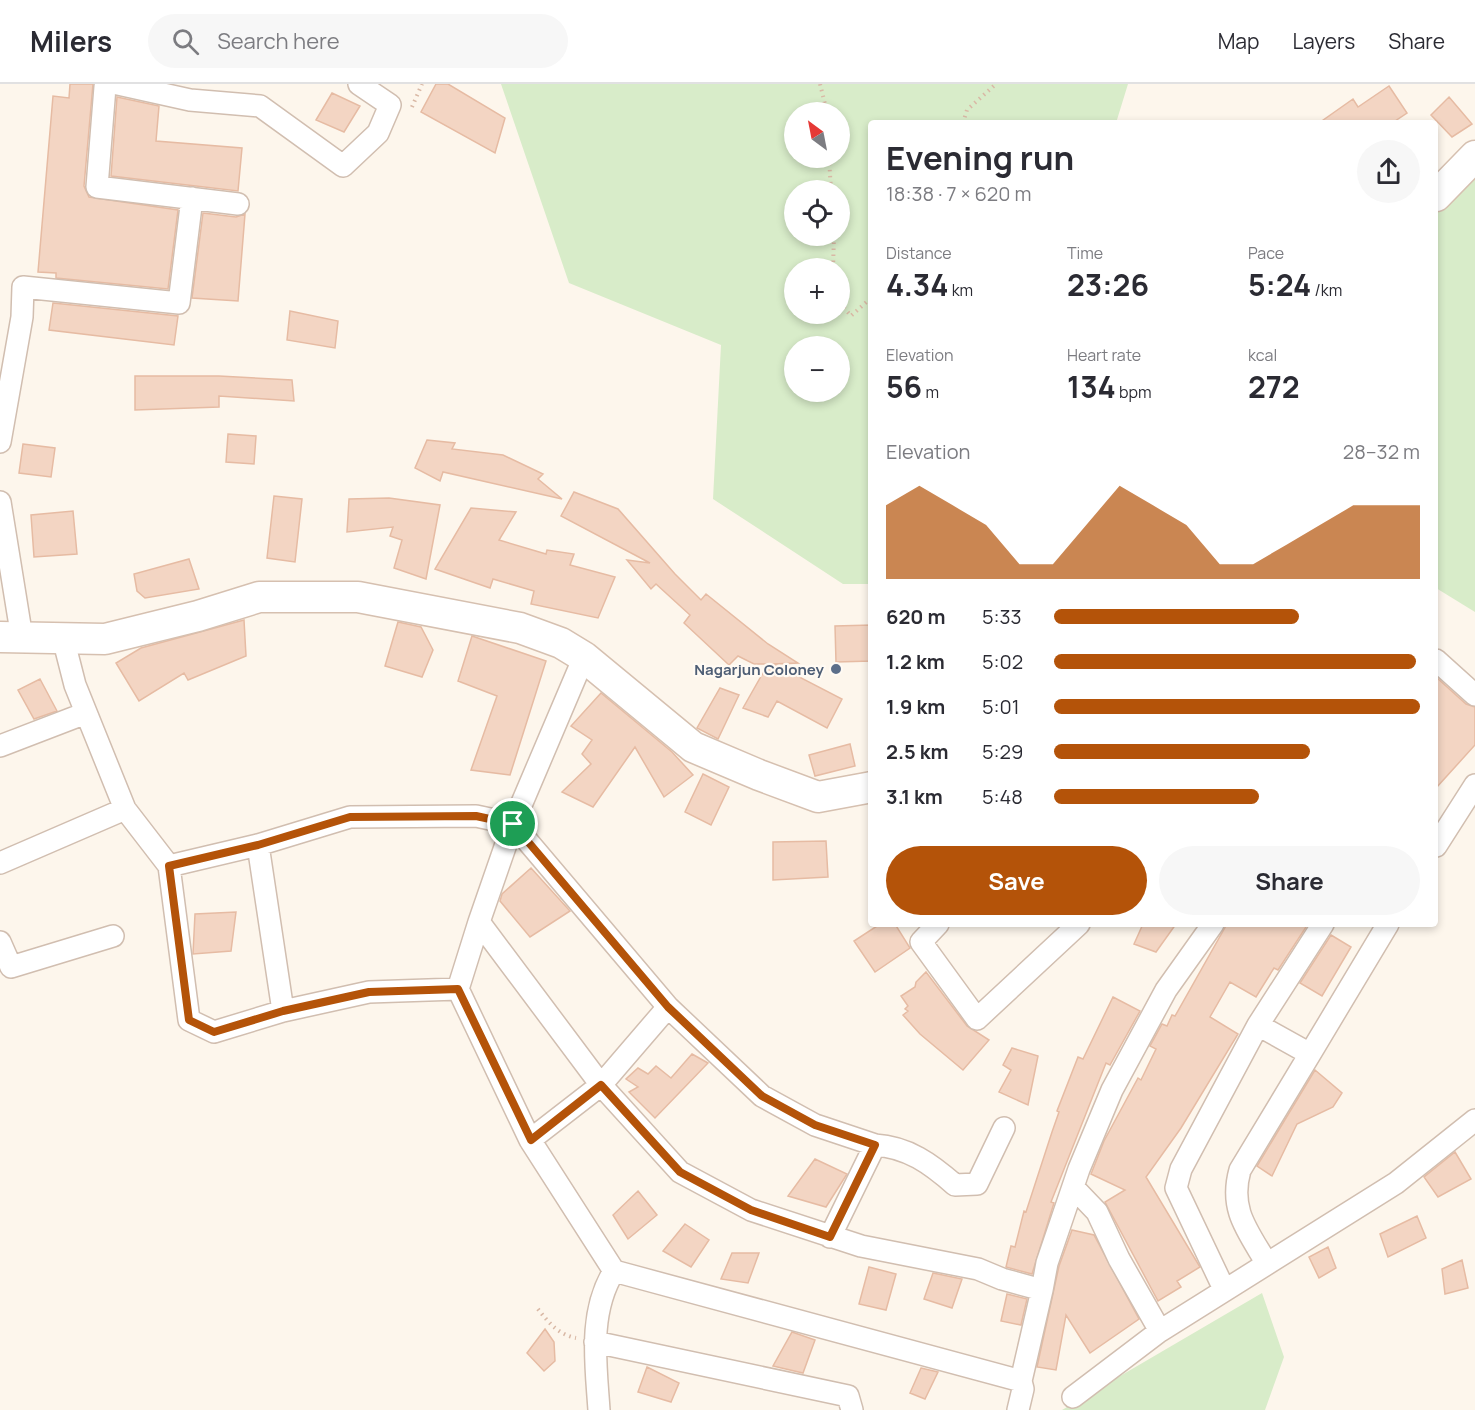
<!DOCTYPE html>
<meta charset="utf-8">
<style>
body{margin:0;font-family:Manrope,sans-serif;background:#f7f7f7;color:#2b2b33;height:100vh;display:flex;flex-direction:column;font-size:22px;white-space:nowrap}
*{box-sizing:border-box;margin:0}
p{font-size:20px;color:#7c7c81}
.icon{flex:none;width:33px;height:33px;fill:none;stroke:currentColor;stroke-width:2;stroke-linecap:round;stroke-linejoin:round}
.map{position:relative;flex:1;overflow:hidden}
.sheet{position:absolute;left:868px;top:36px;width:570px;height:807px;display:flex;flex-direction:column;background:#fff;border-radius:6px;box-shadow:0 3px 9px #0003}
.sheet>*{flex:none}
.needle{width:39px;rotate:328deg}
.buttons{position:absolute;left:784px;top:18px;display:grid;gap:12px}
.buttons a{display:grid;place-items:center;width:66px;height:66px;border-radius:50%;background:#fff;box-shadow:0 3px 9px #0003;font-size:30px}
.pin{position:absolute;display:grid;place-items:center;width:51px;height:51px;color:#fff;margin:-26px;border:3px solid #fff;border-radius:50%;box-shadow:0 2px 6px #0007}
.round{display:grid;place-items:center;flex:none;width:63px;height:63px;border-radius:32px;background:#f7f7f7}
.summary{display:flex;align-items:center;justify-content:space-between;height:102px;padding:0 18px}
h1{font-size:33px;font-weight:700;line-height:45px}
.stats{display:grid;grid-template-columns:repeat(3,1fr);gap:9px;height:102px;padding:6px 18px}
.stats div{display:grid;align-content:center}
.stats b{font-size:30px;font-weight:700}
.stats small{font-size:16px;font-weight:400}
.stats p{font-size:16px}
.chart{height:168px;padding:12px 18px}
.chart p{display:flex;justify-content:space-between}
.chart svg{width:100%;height:108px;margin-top:6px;fill:#b45309;opacity:.7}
.action{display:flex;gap:12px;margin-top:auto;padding:12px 18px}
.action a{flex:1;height:69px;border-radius:36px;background:#b45309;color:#fff;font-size:24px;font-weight:700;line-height:69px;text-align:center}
.action a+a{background:#f7f7f7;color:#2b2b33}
ul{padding:0 18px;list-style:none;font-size:20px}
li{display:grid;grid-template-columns:96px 72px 1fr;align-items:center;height:45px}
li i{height:15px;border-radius:8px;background:#b45309}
header{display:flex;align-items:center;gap:36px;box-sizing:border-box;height:84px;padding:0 30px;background:#fff;border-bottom:2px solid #e1e1e2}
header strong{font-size:28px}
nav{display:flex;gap:33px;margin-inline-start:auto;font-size:21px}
.search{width:420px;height:54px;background:#f7f7f7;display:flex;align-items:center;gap:15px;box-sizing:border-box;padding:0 21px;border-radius:33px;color:#7c7c81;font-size:22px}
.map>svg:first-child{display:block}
.green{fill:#d8ecc9;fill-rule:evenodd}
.building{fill:#f3d5c3;stroke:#e6bba3;stroke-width:1.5}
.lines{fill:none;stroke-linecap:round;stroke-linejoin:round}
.street-casing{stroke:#d1beb0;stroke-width:24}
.secondary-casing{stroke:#d6c0b0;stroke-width:33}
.path{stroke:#d9b8a5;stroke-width:4;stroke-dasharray:1.5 4.5;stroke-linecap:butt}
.street{stroke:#fff;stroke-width:21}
.secondary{stroke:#fff;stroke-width:30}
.route-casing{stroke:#fff;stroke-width:12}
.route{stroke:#b45309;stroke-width:8}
.service-dot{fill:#5c6f8a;stroke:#fffaf3;stroke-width:2}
.labels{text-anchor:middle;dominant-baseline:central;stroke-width:4.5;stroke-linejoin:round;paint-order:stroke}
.service-label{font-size:15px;font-weight:bold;fill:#4e5e75;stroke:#fffaf3;text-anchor:end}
</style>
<header>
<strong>Milers</strong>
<div class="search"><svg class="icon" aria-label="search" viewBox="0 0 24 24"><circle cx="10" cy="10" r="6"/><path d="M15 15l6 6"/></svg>Search here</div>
<nav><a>Map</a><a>Layers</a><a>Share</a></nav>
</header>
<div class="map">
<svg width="1475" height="1326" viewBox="0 0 1475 1326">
<rect width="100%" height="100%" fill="#fdf6ec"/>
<path class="green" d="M501,0h627l-12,39h-244l-1,461h-28l-130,-85 8,-154 -152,-62zM795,28h45v46h-45zM795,106h45v46h-45zM795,184h45v46h-45zM795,262h45v46h-45z
M1475,84v444l-39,-24v-393z
M1262,1209l22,64 -19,53h-203z"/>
<path class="building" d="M70,0h23l-9,102 5,11 89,13 -10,79 -112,-11v-5l-18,-1 15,-176 16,2z
M436,0h12l57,34 -10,35 -74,-41z
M1389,2l18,27 -15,10h-73l34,-24 5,8z
M332,9l28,13 -16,26 -28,-12z
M117,13l42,9 -3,35 86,7 -4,43 -127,-15z
M1449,13l23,27 -20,13 -21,-22z
M203,129l33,4 9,-3 -7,87 -46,-3z
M53,219l125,13 -4,29 -125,-15z
M290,227l48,10 -3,27 -48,-8z
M135,292h84l73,4 2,21 -75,-5v11l-84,3z
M228,350l28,2 -2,28 -28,-2z
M427,356l28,3 -3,6 51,6 40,19 -5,5 24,20 -119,-27 -3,9 -25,-13z
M23,360l32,4 -4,29 -32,-4z
M574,408l44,17 57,65 26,26 5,-6 62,50 30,19 -24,1 68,35 -15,29 -50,-27 -9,16 -25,-9 25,-44h-14l-16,-8 -9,9 -45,-42 6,-8 -34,-31 -5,5 -24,-29 23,3 -89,-47z
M274,412l28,3 -7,63 -28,-4z
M389,414l51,7 -14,74 -32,-11 8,-28 -12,-4 3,-9 -46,5 2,-33z
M471,424l45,4 -17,28 47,14 1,-4 27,4 -4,11 45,12 -17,41 -67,-14 3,-13 -41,-12 -3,9 -55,-19z
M73,427l4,43 -43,3 -3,-42z
M189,475l10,30 -54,9 -8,-7 -3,-17z
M244,536l2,36 -58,24 -4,-7 -45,28 -23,-38 25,-15z
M398,538l23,5 12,23 -11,27 -37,-11z
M872,541v36l-36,1 -1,-36z
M472,552l74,25 -36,114 -39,-5 26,-74 -39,-15z
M1436,593l30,27 9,3v38l-39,43z
M40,595l17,32 -23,8 -16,-29z
M720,604l19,7 -21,44 -21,-11z
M601,609l71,59 21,23 -29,22 -29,-50 -42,60 -31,-15 29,-28 -9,-10 10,-14 -21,-14z
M850,660l5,22 -40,10 -6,-21z
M703,690l26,13 -18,38 -26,-13z
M826,757l2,36 -55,3v-38z
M531,784l39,43 -40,26 -30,-36 2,-7z
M236,828l-5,39 -38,3 2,-40z
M880,840h15l15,24 -35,24 -21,-31z
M1143,840h33l-20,28 -22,-8z
M1227,840h81l-30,46 -4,-2 -18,29 -26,-15 -20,35 28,17 -57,94 -35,49 54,90 -23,14 4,6 -23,14 -53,-99 20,-12 -34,-16 13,-33 34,-63 3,2 15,-31 -6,-3 12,-22 5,2 5,-11 3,1z
M1331,851l20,12 -29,49 -22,-13z
M926,888l41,54 22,14 -26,30 -43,-36 -17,-19 5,-4 -3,-2 3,-3 -7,-10 14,-9 1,-5z
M1113,913l27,14 -30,54 -4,-2 -55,139 3,1 -22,71 -26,-7 5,-21 4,1 9,-36 2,1 26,-80 7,-20 -2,-1 21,-54 5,2z
M1012,964l26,8 -10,49 -29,-13 12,-22 -8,-5z
M692,970l16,9 -53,55 -26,-26 9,-5 -12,-8 12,-11 10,6 8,-8 15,12z
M1315,986l27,23 -9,14 -36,17 -25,52 -15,-10z
M1455,1068l16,27 -33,18 -14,-20z
M815,1075l32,15 -21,33 -38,-11z
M638,1107l19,24 -29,24 -15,-24z
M1417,1132l9,22 -38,19 -8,-23z
M685,1140l24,16 -18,27 -28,-16z
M1072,1146l22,5 45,84 -49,34 -24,-38 -10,55 -19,-3 22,-101z
M1328,1163l8,21 -17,10 -10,-21z
M732,1169h27l-11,30 -27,-4z
M1462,1176l6,28 -23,6 -3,-25z
M869,1183l27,7 -10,36 -27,-6z
M933,1189l29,6 -10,29 -28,-9z
M1007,1210l20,5 -6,26 -20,-4z
M545,1245l9,13 1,19 -11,10 -17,-18z
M792,1248l23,8 -12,33 -30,-7z
M647,1283l32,16 -8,19 -33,-10z
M921,1284l17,4 -13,27 -15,-6z"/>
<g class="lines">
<g class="street-casing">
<path id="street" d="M112,0l-7,3 -8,100 141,17
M118,0l72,16 70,6 83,60 35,-33 12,-28 -31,-21
M0,358l22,-125 1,-30 156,16 13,-105
M0,418l22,136
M63,554l12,47 50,124 44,57 89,-21 92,-28 126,-1 37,8 155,183
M1436,576l39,35
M0,662l86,-33
M258,761l25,166
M1436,762l39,-61
M0,779l125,-54
M169,782l20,154 25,12 69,-21 86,-19 89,-3
M479,838l34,-98 71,-167
M938,840l-17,18 56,77 102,-95
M0,858l11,25 102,-31
M1258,941l65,-101
M530,1056l-72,-151 21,-67 122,163 67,-78 94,89 53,29 60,20 -45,92
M875,1061c33,2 56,19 80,40l22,-1 27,-56
M1073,1103l24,25 22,47 41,72
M1266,1178c-19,-32 -37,-53 -26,-92l70,-116
M1224,1205l-48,-101 5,-19 77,-144 52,29 78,-130
M595,1258l253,54 4,14
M1021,1297l21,-91
M1073,1313l87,-66 236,-148 79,-63
M599,1326c-3,-46 -11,-97 15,-139
M1018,1326l5,-21 -2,-8 -407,-110 -84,-131 71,-55 79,87 71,38 110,36 117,23 24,10 40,11 5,-27 32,-94 33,-79 54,-100 47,-66"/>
</g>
<g class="secondary-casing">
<path id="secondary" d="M1436,112l39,-40
M0,553l105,2 93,-23 61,-19h99l162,31 41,15 23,14 109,90 66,28 59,22 54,-10"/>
</g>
<path class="path" d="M820,0l7,28
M412,23l10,-23
M963,39l4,-13 29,-26
M829,74l2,32
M833,184l1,-32
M840,219l11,13 21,-19
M538,1225c10,13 21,26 38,29"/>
<use href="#street" class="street"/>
<use href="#secondary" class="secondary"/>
</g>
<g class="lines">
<g class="route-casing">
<path id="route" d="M476,732l37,8 155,183 94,89 53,29 60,20 -45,92 -79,-27 -71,-38 -79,-87 -70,55 -73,-151 -89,3 -86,19 -69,21 -25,-12 -20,-154 89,-21 92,-28z"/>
</g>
<use href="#route" class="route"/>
</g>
<circle class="service-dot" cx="836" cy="585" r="6"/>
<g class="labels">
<g class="service-label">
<text x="824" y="585">Nagarjun Coloney</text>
</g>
</g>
</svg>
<div class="buttons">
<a><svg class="needle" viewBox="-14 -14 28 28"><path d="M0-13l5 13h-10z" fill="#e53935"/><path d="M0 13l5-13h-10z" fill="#7c7c81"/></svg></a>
<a><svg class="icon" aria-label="locate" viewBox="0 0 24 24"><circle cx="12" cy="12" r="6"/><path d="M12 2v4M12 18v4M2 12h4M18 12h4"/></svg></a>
<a>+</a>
<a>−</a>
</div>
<div class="pin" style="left:513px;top:740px;background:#1e9e55"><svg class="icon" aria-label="arrive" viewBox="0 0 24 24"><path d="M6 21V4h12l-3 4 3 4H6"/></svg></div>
<section class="sheet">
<div class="summary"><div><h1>Evening run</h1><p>18:38 · 7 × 620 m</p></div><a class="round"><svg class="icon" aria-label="share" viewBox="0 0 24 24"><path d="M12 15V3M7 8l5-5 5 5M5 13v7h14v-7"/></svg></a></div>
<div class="stats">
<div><p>Distance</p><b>4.34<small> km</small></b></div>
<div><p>Time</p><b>23:26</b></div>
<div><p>Pace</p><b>5:24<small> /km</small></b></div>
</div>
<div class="stats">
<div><p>Elevation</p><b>56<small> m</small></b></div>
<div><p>Heart rate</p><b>134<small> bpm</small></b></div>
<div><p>kcal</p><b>272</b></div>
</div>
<div class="chart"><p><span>Elevation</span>28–32 m</p>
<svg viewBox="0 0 160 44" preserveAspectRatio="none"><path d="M0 44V14L10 6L20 14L30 22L40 38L50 38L60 22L70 6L80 14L90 22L100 38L110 38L120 30L130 22L140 14L150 14L160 14V44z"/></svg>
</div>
<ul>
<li><b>620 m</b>5:33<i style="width:67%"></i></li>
<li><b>1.2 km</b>5:02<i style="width:99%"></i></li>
<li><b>1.9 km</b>5:01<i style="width:100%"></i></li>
<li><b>2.5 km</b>5:29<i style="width:70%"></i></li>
<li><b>3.1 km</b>5:48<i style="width:56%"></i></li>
</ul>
<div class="action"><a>Save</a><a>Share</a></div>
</section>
</div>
